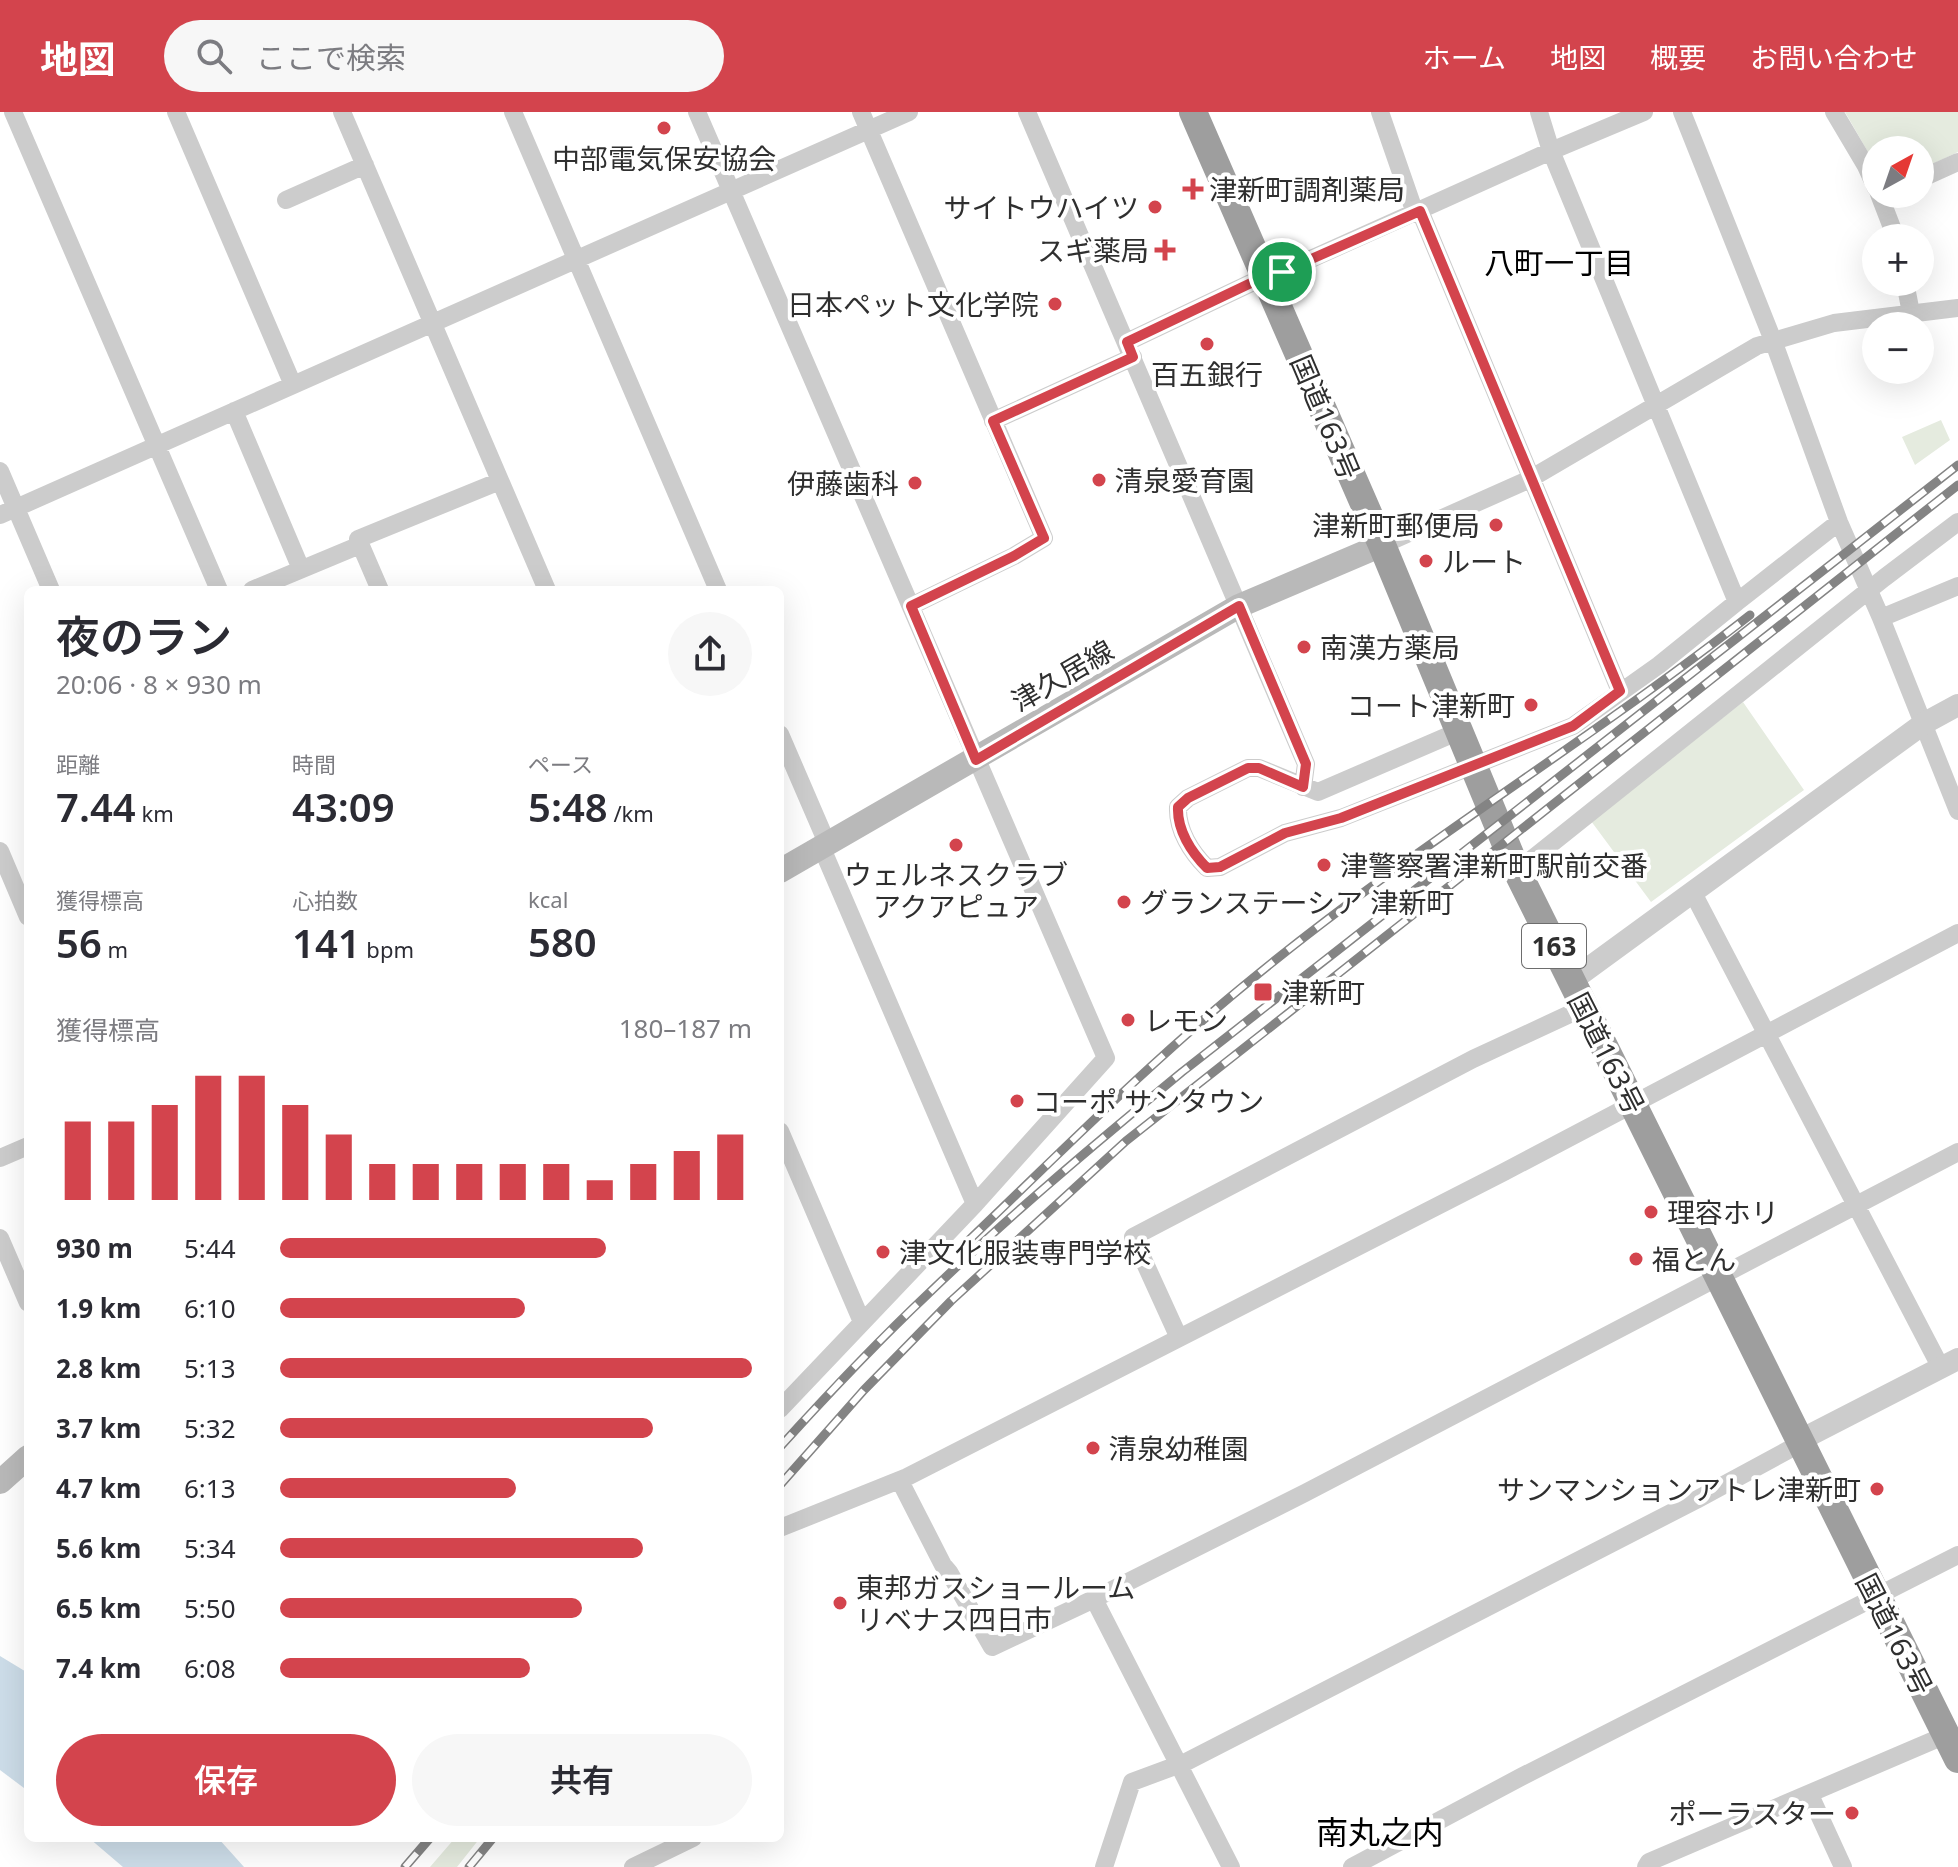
<!DOCTYPE html>
<html lang="ja">
<meta charset="utf-8">
<style>
body{margin:0;font-family:"Noto Sans","Noto Sans JP",sans-serif;background:#f7f7f7;color:#2b2b33;height:100vh;display:flex;flex-direction:column;font-size:30px;white-space:nowrap}
*{box-sizing:border-box;margin:0}
p{font-size:26px;color:#7c7c81}
.icon{flex:none;width:44px;height:44px;fill:none;stroke:currentColor;stroke-width:2;stroke-linecap:round;stroke-linejoin:round}
.map{position:relative;flex:1;overflow:hidden}
.panel{position:absolute;left:24px;top:474px;width:760px;height:1256px;display:flex;flex-direction:column;background:#fff;border-radius:12px;box-shadow:0 8px 32px #0002}
.panel>*{flex:none}
.needle{width:52px;rotate:40deg}
.buttons{position:absolute;left:1862px;top:24px;display:grid;gap:16px}
.buttons a{display:grid;place-items:center;width:72px;height:72px;border-radius:50%;background:#fff;box-shadow:0 8px 32px #0002;font-size:40px}
.pin{position:absolute;display:grid;place-items:center;width:68px;height:68px;color:#fff;margin:-34px;border:4px solid #fff;border-radius:50%;box-shadow:0 2px 8px #0007}
.round{display:grid;place-items:center;flex:none;width:84px;height:84px;border-radius:42px;background:#f7f7f7}
.summary{display:flex;align-items:center;justify-content:space-between;height:136px;padding:0 32px}
h1{font-size:44px;font-weight:600;line-height:60px}
.figures{display:grid;grid-template-columns:repeat(3,1fr);gap:12px;height:136px;padding:8px 32px}
.figures div{display:grid;align-content:center}
.figures b{font-size:40px;font-weight:600}
.figures small{font-size:22px;font-weight:400}
.figures p{font-size:22px}
.chart{height:224px;padding:16px 32px}
.chart p{display:flex;justify-content:space-between}
.chart svg{width:100%;height:144px;margin-top:8px;stroke:#d3444d;stroke-width:6}
.action{display:flex;gap:16px;margin-top:auto;padding:16px 32px}
.action a{flex:1;height:92px;border-radius:48px;background:#d3444d;color:#fff;font-size:32px;font-weight:600;line-height:92px;text-align:center}
.action a+a{background:#f7f7f7;color:#2b2b33}
ul{padding:0 32px;list-style:none;font-size:26px}
li{display:grid;grid-template-columns:128px 96px 1fr;align-items:center;height:60px}
li i{height:20px;border-radius:10px;background:#d3444d}
header{display:flex;align-items:center;gap:48px;box-sizing:border-box;height:112px;padding:0 40px;background:#d3444d;color:#fff}
header strong{font-size:38px}
nav{display:flex;gap:44px;margin-inline-start:auto;font-size:28px}
.search{width:560px;height:72px;background:#f7f7f7;display:flex;align-items:center;gap:20px;box-sizing:border-box;padding:0 28px;border-radius:44px;color:#7c7c81;font-size:30px}
.map>svg:first-child{display:block}
.green{fill:#e5ebdf}
.water{fill:#cddde9}
.lines{fill:none;stroke-linecap:round;stroke-linejoin:round}
.minor{stroke:#ccc;stroke-width:18}
.tertiary{stroke:#ccc;stroke-width:22}
.secondary{stroke:#b9b9b9;stroke-width:24}
.trunk{stroke:#9e9e9e;stroke-width:28}
.rail-casing{stroke:#848484;stroke-width:9}
.rail{stroke:#fff;stroke-width:6;stroke-dasharray:18;stroke-linecap:butt}
.route-casing{stroke:#fff;stroke-width:16}
.route{stroke:#d3444d;stroke-width:10}
.poi-dot{fill:#d3444d;stroke:#fff;stroke-width:3}
.labels{text-anchor:middle;dominant-baseline:central;stroke-width:8;stroke-linejoin:round;paint-order:stroke}
.shield{fill:#fff;stroke:#6d6d6d;stroke-width:2}
.shield-label{font-size:26px;font-weight:bold;fill:#2f2f2f}
.poi-label{font-size:28px;fill:#2f2f2f;stroke:#fff;text-anchor:start}
.street-label{font-size:28px;fill:#2f2f2f;stroke:#fff}
.neighbourhood-label{font-size:30px;fill:#000;stroke:#fff}
.quarter-label{font-size:32px;fill:#000;stroke:#fff}
</style>
<header>
<strong>地図</strong>
<div class="search"><svg class="icon" aria-label="search" viewBox="0 0 24 24"><circle cx="10" cy="10" r="6"/><path d="M15 15l6 6"/></svg>ここで検索</div>
<nav><a>ホーム</a><a>地図</a><a>概要</a><a>お問い合わせ</a></nav>
</header>
<div class="map">
<svg width="1958" height="1755" viewBox="0 0 1958 1755">
<rect width="100%" height="100%" fill="#fff"/>
<path class="green" d="M1845,0h113v40l-38,18v-20h-44v16z
M1941,308l9,20 -35,25 -13,-28z
M1743,590l61,88 -153,112 -60,-81z
M455,1726h25l-23,29h-27z"/>
<path class="water" d="M0,1544l28,17v118l-28,-21z
M89,1726h129l26,29h-121z"/>
<g class="lines">
<path class="minor" d="M13,0l206,478
M176,0l117,273
M342,0l205,478
M513,0l205,478
M697,0l409,946 -131,146 -195,205
M861,0l183,426 -30,18 -103,50
M1027,0l279,652 -3,23
M1380,0l35,101
M1682,0l92,231 65,179 42,96 77,193
M1834,0l32,54 10,22
M1920,67l38,-17
M1879,82l17,44
M286,88l79,-35
M1420,99l200,480
M1905,170l6,31
M1127,230l124,-59 31,-11 269,-121 93,-39
M234,299l67,158
M993,309l140,-64
M0,359l51,119
M0,403l909,-403
M1382,433l148,-66 227,-133 77,-23 124,-15
M252,478l108,-45
M380,478l-22,-51 142,-58
M1737,490l102,-80
M1881,506l77,-32
M1457,620l-139,60 -59,-24h-11l-60,30 -10,9c-1,23 13,45 29,61l13,-1 65,-34 56,-15 232,-92 86,-61 78,-63 -186,-451 -12,-39
M780,622l47,109
M821,734l154,358
M0,739l28,66
M1517,759l367,-293 74,-56
M1693,781l248,475
M780,1019l82,191
M0,1046l28,-12
M0,1126l28,65
M1179,1226l-46,-101 340,-178 112,-52
M900,1369l43,84 6,7 43,75 102,-48 211,-106 653,-341
M780,1416l127,-51 597,-305 454,-239
M1094,1487l137,268
M1810,1683l33,72
M633,1755l60,-29
M1104,1755l28,-85 54,-20 510,-262 105,-57
M1352,1755l169,-90 437,-222
M1646,1755l3,-5 297,-127"/>
<path class="tertiary" d="M1571,869l352,-257 35,-19
M1801,1331l11,-9 146,-75"/>
<path class="secondary" d="M780,759l459,-265 143,-61
M0,1370l28,-25"/>
<path class="trunk" d="M1193,0l189,433 135,326 441,888"/>
<g class="rail-casing">
<path id="rail" d="M968,1129c93,-89 184,-181 284,-262 159,-131 336,-237 498,-364
M780,1335c48,-53 97,-105 149,-154 81,-78 167,-150 253,-221l776,-607
M780,1373l84,-95 87,-89 175,-160 832,-656
M405,1755l25,-29
M469,1755l24,-29"/>
</g>
<use href="#rail" class="rail"/>
</g>
<g class="lines">
<g class="route-casing">
<path id="route" d="M1420,99l200,480 -47,35 -232,92 -56,15 -65,34 -13,1c-16,-16 -30,-38 -29,-61l10,-9 60,-30h11l44,19 3,-23 -67,-158 -263,154 -65,-154 103,-50 30,-18 -51,-117 140,-64 -6,-15 124,-59 31,-11z"/>
</g>
<use href="#route" class="route"/>
</g>
<g class="poi-dot">
<circle cx="664" cy="16" r="8"/>
<path d="M1189 65h8v8h8v8h-8v8h-8v-8h-8v-8h8z"/>
<circle cx="1155" cy="95" r="8"/>
<path d="M1161 126h8v8h8v8h-8v8h-8v-8h-8v-8h8z"/>
<circle cx="1055" cy="192" r="8"/>
<circle cx="1207" cy="232" r="8"/>
<circle cx="1099" cy="368" r="8"/>
<circle cx="915" cy="371" r="8"/>
<circle cx="1496" cy="413" r="8"/>
<circle cx="1426" cy="449" r="8"/>
<circle cx="1304" cy="535" r="8"/>
<circle cx="1531" cy="593" r="8"/>
<circle cx="956" cy="733" r="8"/>
<circle cx="1324" cy="753" r="8"/>
<circle cx="1124" cy="790" r="8"/>
<rect x="1253" y="870" width="20" height="20" rx="4"/>
<circle cx="1128" cy="908" r="8"/>
<circle cx="1017" cy="989" r="8"/>
<circle cx="1651" cy="1100" r="8"/>
<circle cx="883" cy="1140" r="8"/>
<circle cx="1636" cy="1147" r="8"/>
<circle cx="1093" cy="1336" r="8"/>
<circle cx="1877" cy="1377" r="8"/>
<circle cx="840" cy="1491" r="8"/>
<circle cx="1852" cy="1701" r="8"/>
</g>
<g class="labels">
<rect class="shield" x="1522" y="812" width="64" height="44" rx="6"/>
<g class="shield-label">
<text x="1554" y="834">163</text>
</g>
<g class="poi-label">
<text x="664" y="46" text-anchor="middle">中部電気保安協会</text>
<text x="1209" y="77">津新町調剤薬局</text>
<text x="1139" y="95" text-anchor="end">サイトウハイツ</text>
<text x="1149" y="138" text-anchor="end">スギ薬局</text>
<text x="1039" y="192" text-anchor="end">日本ペット文化学院</text>
<text x="1207" y="262" text-anchor="middle">百五銀行</text>
<text x="1115" y="368">清泉愛育園</text>
<text x="899" y="371" text-anchor="end">伊藤歯科</text>
<text x="1480" y="413" text-anchor="end">津新町郵便局</text>
<text x="1442" y="449">ルート</text>
<text x="1320" y="535">南漢方薬局</text>
<text x="1515" y="593" text-anchor="end">コート津新町</text>
<text x="1340" y="753">津警察署津新町駅前交番</text>
<text x="956" y="762" text-anchor="middle">ウェルネスクラブ<tspan x="956" dy="32">アクアピュア</tspan></text>
<text x="1140" y="790">グランステーシア 津新町</text>
<text x="1281" y="880">津新町</text>
<text x="1144" y="908">レモン</text>
<text x="1033" y="989">コーポ サンタウン</text>
<text x="1667" y="1100">理容ホリ</text>
<text x="899" y="1140">津文化服装専門学校</text>
<text x="1652" y="1147">福とん</text>
<text x="1109" y="1336">清泉幼稚園</text>
<text x="1861" y="1377" text-anchor="end">サンマンションアトレ津新町</text>
<text x="856" y="1475">東邦ガスショールーム<tspan x="856" dy="32">リベナス四日市</tspan></text>
<text x="1836" y="1701" text-anchor="end">ポーラスター</text>
</g>
<g class="street-label">
<text transform="translate(1326 305) rotate(67)">国道163号</text>
<text transform="translate(1062 563) rotate(-30)">津久居線</text>
<text transform="translate(1607 941) rotate(63)">国道163号</text>
<text transform="translate(1895 1522) rotate(63)">国道163号</text>
</g>
<g class="neighbourhood-label">
<text x="1559" y="150">八町一丁目</text>
</g>
<g class="quarter-label">
<text x="1380" y="1719">南丸之内</text>
</g>
</g>
</svg>
<div class="buttons">
<a><svg class="needle" viewBox="-14 -14 28 28"><path d="M0-13l5 13h-10z" fill="#e53935"/><path d="M0 13l5-13h-10z" fill="#7c7c81"/></svg></a>
<a>+</a>
<a>−</a>
</div>
<div class="pin" style="left:1282px;top:160px;background:#1e9e55"><svg class="icon" aria-label="arrive" viewBox="0 0 24 24"><path d="M6 21V4h12l-3 4 3 4H6"/></svg></div>
<section class="panel">
<div class="summary"><div><h1>夜のラン</h1><p>20:06 · 8 × 930 m</p></div><a class="round"><svg class="icon" aria-label="share" viewBox="0 0 24 24"><path d="M12 15V3M7 8l5-5 5 5M5 13v7h14v-7"/></svg></a></div>
<div class="figures">
<div><p>距離</p><b>7.44<small> km</small></b></div>
<div><p>時間</p><b>43:09</b></div>
<div><p>ペース</p><b>5:48<small> /km</small></b></div>
</div>
<div class="figures">
<div><p>獲得標高</p><b>56<small> m</small></b></div>
<div><p>心拍数</p><b>141<small> bpm</small></b></div>
<div><p>kcal</p><b>580</b></div>
</div>
<div class="chart"><p><span>獲得標高</span>180–187 m</p>
<svg viewBox="0 0 160 44" preserveAspectRatio="none"><path d="M5 44V20M15 44V20M25 44V15M35 44V6M45 44V6M55 44V15M65 44V24M75 44V33M85 44V33M95 44V33M105 44V33M115 44V33M125 44V38M135 44V33M145 44V29M155 44V24"/></svg>
</div>
<ul>
<li><b>930 m</b>5:44<i style="width:69%"></i></li>
<li><b>1.9 km</b>6:10<i style="width:52%"></i></li>
<li><b>2.8 km</b>5:13<i style="width:100%"></i></li>
<li><b>3.7 km</b>5:32<i style="width:79%"></i></li>
<li><b>4.7 km</b>6:13<i style="width:50%"></i></li>
<li><b>5.6 km</b>5:34<i style="width:77%"></i></li>
<li><b>6.5 km</b>5:50<i style="width:64%"></i></li>
<li><b>7.4 km</b>6:08<i style="width:53%"></i></li>
</ul>
<div class="action"><a>保存</a><a>共有</a></div>
</section>
</div>
